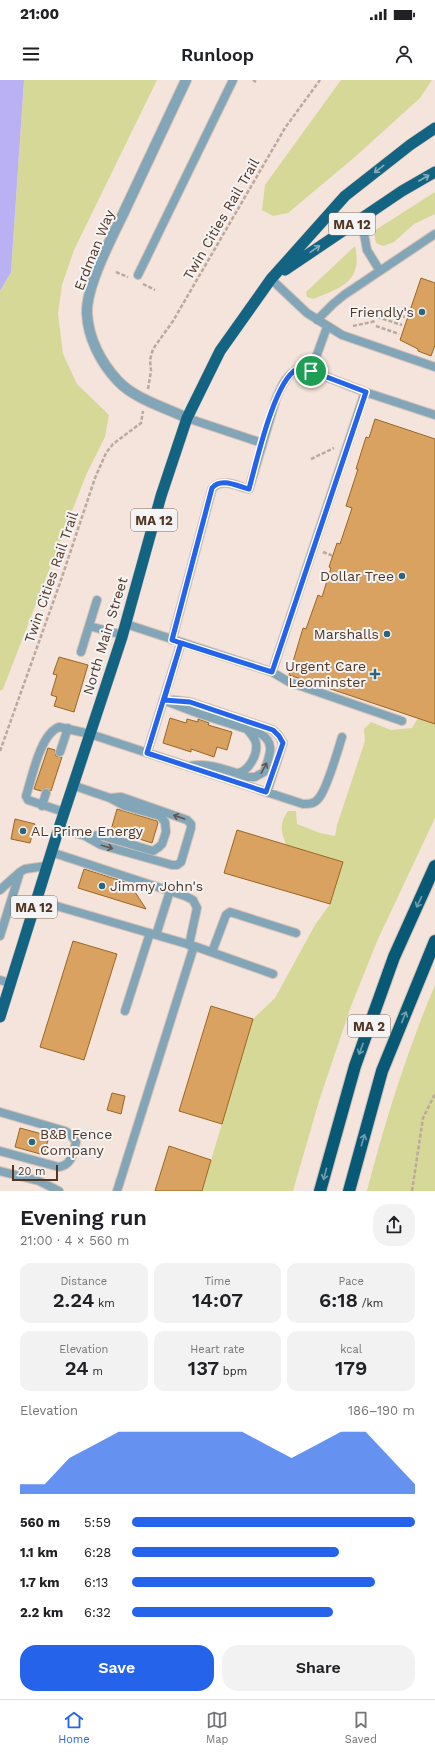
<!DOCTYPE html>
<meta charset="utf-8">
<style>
body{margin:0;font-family:"Work Sans",sans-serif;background:#f2f2f2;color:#202124;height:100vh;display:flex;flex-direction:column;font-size:15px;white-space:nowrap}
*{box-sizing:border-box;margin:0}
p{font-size:13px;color:#757577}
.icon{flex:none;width:22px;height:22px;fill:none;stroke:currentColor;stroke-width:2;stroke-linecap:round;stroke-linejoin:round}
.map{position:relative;height:1111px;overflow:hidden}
.details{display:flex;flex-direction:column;background:#fff;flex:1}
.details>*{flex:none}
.scale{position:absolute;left:12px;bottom:10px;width:46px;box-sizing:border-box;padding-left:4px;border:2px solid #533523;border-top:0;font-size:11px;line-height:14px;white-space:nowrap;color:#533523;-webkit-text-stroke:3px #f4f4f4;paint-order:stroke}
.pin{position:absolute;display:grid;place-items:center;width:34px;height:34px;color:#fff;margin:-17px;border:2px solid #fff;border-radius:50%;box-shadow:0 1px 4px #0007}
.round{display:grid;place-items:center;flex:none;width:42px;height:42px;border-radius:16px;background:#f2f2f2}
.summary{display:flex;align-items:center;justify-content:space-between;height:68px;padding:0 20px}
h1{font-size:22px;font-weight:600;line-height:30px}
.figures{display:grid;grid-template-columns:repeat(3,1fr);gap:6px;height:68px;padding:4px 20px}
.figures div{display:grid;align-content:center;border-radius:10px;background:#f2f2f2;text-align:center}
.figures b{font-size:20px;font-weight:600}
.figures small{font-size:11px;font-weight:400}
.figures p{font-size:11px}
.chart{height:112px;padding:8px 20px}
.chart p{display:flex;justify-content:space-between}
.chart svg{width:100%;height:72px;margin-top:4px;fill:#2563eb;opacity:.7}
.primary-button{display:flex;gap:8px;margin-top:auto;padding:8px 20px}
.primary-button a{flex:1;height:46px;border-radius:16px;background:#2563eb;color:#fff;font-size:16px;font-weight:600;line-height:46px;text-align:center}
.primary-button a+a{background:#f2f2f2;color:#202124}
ul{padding:0 20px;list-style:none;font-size:13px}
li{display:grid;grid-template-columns:64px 48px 1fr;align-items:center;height:30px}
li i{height:10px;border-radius:5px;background:#2563eb}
.status{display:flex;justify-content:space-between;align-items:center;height:28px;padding:0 20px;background:#fff;direction:ltr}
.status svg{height:11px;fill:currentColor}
header{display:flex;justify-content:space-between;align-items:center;height:52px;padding:0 20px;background:#fff;font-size:18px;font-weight:600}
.menu{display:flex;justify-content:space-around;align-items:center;height:56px;border-top:1px solid #e0e0e0;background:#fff;font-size:11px;color:#757577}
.menu a{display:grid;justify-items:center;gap:2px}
.menu .on{color:#2563eb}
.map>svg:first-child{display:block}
.green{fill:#d6d898}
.water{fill:#b9b1f3}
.building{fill:#d9a261;stroke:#9a6622}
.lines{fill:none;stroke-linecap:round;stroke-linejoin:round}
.service-casing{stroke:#d4c1b6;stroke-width:10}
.minor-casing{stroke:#d4c1b6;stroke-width:12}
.trunk-casing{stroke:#d4c1b6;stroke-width:12}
.motorway-casing{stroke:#d4c1b6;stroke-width:14}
.path{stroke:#bda89c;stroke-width:2.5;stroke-dasharray:4 2;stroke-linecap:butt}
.service{stroke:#82a6b8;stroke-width:8}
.minor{stroke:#82a6b8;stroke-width:10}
.trunk{stroke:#136482;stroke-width:11}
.motorway{stroke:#075976;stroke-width:12}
.oneway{stroke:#84acbb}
.oneway2{stroke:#615750}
.oneway3{stroke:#729faf}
.route-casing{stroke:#fff;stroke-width:8}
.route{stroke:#2563eb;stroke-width:5}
.poi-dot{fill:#2a647d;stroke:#f4f4f4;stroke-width:1.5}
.labels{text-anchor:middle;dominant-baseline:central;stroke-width:4;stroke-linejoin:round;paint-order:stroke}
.shield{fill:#f4f4f4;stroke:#836e62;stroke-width:1}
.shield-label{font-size:13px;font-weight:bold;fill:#533523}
.street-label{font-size:14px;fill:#533523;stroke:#f4f4f4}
.poi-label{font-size:14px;fill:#533523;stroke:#f4f4f4;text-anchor:end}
</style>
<div class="status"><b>21:00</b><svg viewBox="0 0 49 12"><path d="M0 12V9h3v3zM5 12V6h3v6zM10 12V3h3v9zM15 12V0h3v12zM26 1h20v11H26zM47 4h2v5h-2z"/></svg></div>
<header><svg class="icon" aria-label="menu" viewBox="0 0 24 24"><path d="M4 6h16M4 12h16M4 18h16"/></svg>Runloop<svg class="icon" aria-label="person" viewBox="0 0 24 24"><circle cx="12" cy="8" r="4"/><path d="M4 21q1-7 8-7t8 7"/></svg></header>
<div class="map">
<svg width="435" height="1111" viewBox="0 0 435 1111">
<rect width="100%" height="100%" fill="#f4e4db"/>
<path class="green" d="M24,0h133l-83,170 -12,35 -4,29 5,40 14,30 32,31 -4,22 -19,38 -83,214 -3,2v-400l11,-19z
M341,0h91l-12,18 -64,58 -68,57 -15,3 -11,-6 3,-25z
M435,112v22l-21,10 -20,18 -11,4 -7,-3 -2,-12z
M355,166c8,35 -13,42 -42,53l-6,-2 -1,-5z
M418,638l17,6v94l-57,121 -27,67 -32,95 -26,90h-91l51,-172 22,-21 40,-73 15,-21 12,-42 -56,-17c-5,-15 -7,-21 2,-34h8l1,13 23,9 15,3 2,-11 28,-84 -1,-12 7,-7 20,8 21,-2z
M435,905v206h-68c18,-70 40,-140 68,-206z"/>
<path class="water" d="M0,0h24l-13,192 -11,19z"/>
<path class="building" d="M421,198l14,5v62l-4,11 -13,-5v-2l-18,-9z
M375,339l60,20v285l-146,-49 14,-47 3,1 12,-34 4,2 9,-29 -2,-1 8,-24 3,1 12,-36 -6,-2 12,-37h-2l10,-32 3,1z
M59,577l29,8 -14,47 -20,-6 3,-9 -6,-2 6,-20 -4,-1z
M170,638l16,5 1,-4 11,3v-3l11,4 -1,2 24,7 -5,18 -10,-3 -3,10 -23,-8v3l-28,-9z
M48,668l7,2 1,6 6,1 -11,34 -6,-3 -4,3 -7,-2z
M117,729l40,12 1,2 -6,20 -41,-13z
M15,739l20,5 -5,19 -19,-4z
M237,750l106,32 -13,42 -106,-31z
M84,789l41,13 2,8 8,2 11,17 -68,-21z
M73,861l44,13 -33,106 -44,-13z
M211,926l42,13 -31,105 -43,-13z
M112,1013l13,3 -4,18 -14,-4z
M20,1048l29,8 -5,19 -29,-8z
M169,1066l42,14 -9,31h-47z"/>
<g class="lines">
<g class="service-casing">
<path id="service" d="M361,138l6,32 13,21
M138,195l95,-195
M271,199l36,34 35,22 93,32
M317,240l16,-16 11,-9 91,-61
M311,291l16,-44
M365,312l70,23
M187,338l75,25
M126,544l146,48 93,-280 -61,-24c-15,0 -23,19 -28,31l-27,90c-12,-3 -28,-12 -37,0l-40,151
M89,546l34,9
M81,572l16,-52
M272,592l17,10 113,39
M163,620l37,14 59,19c18,9 10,24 5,39l-9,5h-7c-18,-6 -39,-15 -58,-11
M173,620l17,2 9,3 74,25 6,6 4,7 -16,49
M60,672l8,-24
M147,673l34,-110
M238,693c11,-2 20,-19 18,-30 -1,-5 -6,-10 -9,-14
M42,726l4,-13
M64,732l-36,-12 -2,-4c6,-18 14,-62 33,-69l31,7 213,70c6,0 11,0 15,-5 8,-7 20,-49 24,-62
M59,748l26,8 16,9 71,20h5l4,-3 10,-34v-4l-4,-4 -60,-21 -6,-2 -11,1 -38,-13
M90,758l7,-3 6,1 50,15 6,-4 3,-3 4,-12 -1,-10 -5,-6 -35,-10 -15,-8
M51,772l134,44 8,4 4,8 -8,37
M0,810l20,-18
M36,820l158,46 -77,245
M156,855l14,-44
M0,856l20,-64 5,-3 21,-3
M194,866l79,28
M212,872l14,-37 4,-3 66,21
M0,900l10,3
M125,931l25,-78
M0,1032l65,19 6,4 5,7c-3,11 -4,23 -17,25l-59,-16
M0,1091l39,10 20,10"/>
</g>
<g class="minor-casing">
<path id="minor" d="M186,0c-21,44 -41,88 -62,132 -12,25 -38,74 -37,101 1,25 14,50 31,68 17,18 46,26 69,37"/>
</g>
<g class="trunk-casing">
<path id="trunk" d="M285,190l117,-79 33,-19
M0,937l58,-186 64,-194 39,-141 26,-78 33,-67 51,-72 74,-83 65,-51 25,-17"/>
</g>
<g class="motorway-casing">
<path id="motorway" d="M320,1111l35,-125 39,-109 41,-91
M349,1111l33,-120 53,-130"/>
</g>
<path class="path" d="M253,0l3,2
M116,192l12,5
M143,204l12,6
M379,229l26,8
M377,237l25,8
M353,246l23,-5
M376,246l23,8
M148,309l3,-18 -1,-11 3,-11 20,-28 112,-193 35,-48
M311,379l23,-11
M323,472l10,4
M0,671l60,-168 35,-105 11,-25 7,-9 28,-21 2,-12
M412,1111l11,-73 12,-24"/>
<use href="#service" class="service"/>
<use href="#minor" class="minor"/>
<use href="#trunk" class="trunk"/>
<use href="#motorway" class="motorway"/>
</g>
<defs><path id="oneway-shaft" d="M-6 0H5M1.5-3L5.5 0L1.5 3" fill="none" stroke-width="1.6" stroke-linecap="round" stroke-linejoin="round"/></defs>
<g class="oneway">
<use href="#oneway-shaft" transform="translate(379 89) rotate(142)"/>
<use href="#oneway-shaft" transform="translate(424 98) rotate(-30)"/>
<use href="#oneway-shaft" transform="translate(315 169) rotate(-35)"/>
</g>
<g class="oneway2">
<use href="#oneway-shaft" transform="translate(264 688) rotate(-62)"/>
<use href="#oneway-shaft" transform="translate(179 737) rotate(-161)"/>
<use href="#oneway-shaft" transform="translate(107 767) rotate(16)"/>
</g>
<g class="oneway3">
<use href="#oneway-shaft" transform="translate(419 822) rotate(115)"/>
<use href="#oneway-shaft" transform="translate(404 937) rotate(-68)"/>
<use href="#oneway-shaft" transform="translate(361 969) rotate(110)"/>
<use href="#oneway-shaft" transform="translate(363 1060) rotate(-74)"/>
<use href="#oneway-shaft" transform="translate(325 1094) rotate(105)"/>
</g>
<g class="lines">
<g class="route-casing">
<path id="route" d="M311,291c-5,-2 -9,-4 -14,-2 -23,12 -41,95 -48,120 -12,-3 -28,-12 -37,-1l-40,152 9,3 -34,110 119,39 17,-49 -4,-7 -6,-6 -83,-28 -26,-2 17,-57 91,29 94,-280 -55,-21"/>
</g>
<use href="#route" class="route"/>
</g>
<g class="poi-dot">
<circle cx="422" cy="232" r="4"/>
<circle cx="402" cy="496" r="4"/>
<circle cx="387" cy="554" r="4"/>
<path d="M373 588h4v4h4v4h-4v4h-4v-4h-4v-4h4z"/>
<circle cx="23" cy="751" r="4"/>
<circle cx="102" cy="806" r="4"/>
<circle cx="32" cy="1062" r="4"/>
</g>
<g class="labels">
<g class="shield">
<rect x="329" y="133" width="46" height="22" rx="3"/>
<rect x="131" y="429" width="46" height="22" rx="3"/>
<rect x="11" y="816" width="46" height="22" rx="3"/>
<rect x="348" y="935" width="42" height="22" rx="3"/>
</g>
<g class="shield-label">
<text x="352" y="144">MA 12</text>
<text x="154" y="440">MA 12</text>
<text x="34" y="827">MA 12</text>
<text x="369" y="946">MA 2</text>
</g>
<g class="street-label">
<text transform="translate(221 139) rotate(-60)">Twin Cities Rail Trail</text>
<text transform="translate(94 170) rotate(-68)">Erdman Way</text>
<text transform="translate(51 497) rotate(-71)">Twin Cities Rail Trail</text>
<text transform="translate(105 556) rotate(-73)">North Main Street</text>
</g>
<g class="poi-label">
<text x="414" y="232">Friendly's</text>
<text x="394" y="496">Dollar Tree</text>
<text x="379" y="554">Marshalls</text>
<text x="366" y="586">Urgent Care<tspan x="366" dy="16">Leominster</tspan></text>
<text x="31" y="751" text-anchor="start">AL Prime Energy</text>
<text x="110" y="806" text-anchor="start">Jimmy John's</text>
<text x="40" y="1054" text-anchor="start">B&amp;B Fence<tspan x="40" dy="16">Company</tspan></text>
</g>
</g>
</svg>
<div class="scale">20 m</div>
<div class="pin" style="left:311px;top:291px;background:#1e9e55"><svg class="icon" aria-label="arrive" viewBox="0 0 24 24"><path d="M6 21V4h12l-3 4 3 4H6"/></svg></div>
</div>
<section class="details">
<div class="summary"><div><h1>Evening run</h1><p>21:00 · 4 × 560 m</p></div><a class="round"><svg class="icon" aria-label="share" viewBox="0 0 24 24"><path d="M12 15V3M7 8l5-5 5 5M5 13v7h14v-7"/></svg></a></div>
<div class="figures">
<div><p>Distance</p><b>2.24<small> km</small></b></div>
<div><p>Time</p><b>14:07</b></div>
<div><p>Pace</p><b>6:18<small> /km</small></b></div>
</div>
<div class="figures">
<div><p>Elevation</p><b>24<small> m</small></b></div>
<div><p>Heart rate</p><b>137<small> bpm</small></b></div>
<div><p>kcal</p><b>179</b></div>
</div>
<div class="chart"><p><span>Elevation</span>186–190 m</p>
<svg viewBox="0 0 160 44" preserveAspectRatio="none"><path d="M0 44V38L10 38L20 22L30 14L40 6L50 6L60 6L70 6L80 6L90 6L100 14L110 22L120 14L130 6L140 6L150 22L160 38V44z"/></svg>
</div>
<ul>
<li><b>560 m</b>5:59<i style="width:100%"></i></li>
<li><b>1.1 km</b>6:28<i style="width:73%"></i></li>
<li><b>1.7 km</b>6:13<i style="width:86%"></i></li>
<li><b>2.2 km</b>6:32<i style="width:71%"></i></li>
</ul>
<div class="primary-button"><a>Save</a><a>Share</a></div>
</section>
<nav class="menu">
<a class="on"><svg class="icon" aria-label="home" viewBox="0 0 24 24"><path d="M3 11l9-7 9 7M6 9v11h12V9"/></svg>Home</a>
<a><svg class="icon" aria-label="map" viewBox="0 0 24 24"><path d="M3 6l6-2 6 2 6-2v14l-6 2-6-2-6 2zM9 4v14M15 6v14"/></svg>Map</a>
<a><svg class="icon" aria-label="saved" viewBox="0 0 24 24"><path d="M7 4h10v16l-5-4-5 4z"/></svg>Saved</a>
</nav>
